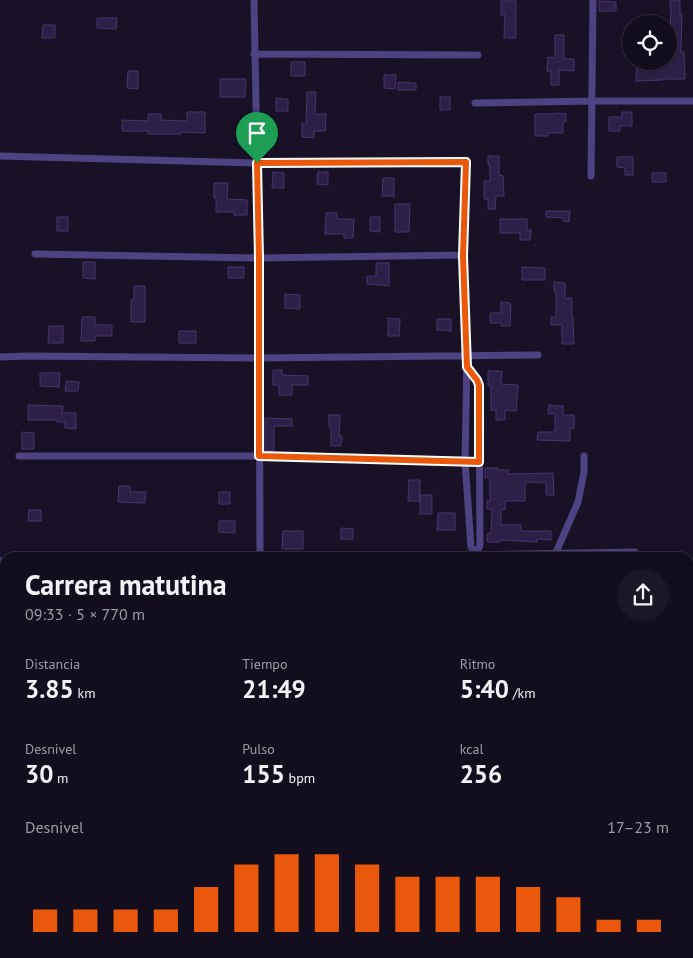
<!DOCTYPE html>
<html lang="es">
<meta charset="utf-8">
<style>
body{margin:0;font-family:"PT Sans",sans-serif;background:#1c1726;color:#f1f3f6;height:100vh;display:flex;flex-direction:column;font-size:19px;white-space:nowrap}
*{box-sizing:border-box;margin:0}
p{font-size:16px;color:#9d9ca4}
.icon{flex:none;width:28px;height:28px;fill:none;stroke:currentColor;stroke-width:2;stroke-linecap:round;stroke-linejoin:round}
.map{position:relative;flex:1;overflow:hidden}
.details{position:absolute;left:0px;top:552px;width:694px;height:406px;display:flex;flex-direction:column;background:#130e1d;border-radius:15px 15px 0 0;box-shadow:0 2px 8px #0003,0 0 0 1px #322e3b}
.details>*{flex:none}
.buttons{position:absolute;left:622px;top:15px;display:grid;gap:10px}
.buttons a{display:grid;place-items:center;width:55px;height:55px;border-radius:50%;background:#130e1d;box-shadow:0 2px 8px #0003,0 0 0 1px #322e3b;font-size:25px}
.pin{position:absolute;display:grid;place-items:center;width:42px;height:42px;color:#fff;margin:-51px -21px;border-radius:50% 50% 50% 0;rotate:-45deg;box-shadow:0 0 5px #0007}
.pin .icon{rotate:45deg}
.round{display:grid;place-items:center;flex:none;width:52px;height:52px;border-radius:26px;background:#1c1726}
.overview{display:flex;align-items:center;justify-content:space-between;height:85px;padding:0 25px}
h1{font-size:28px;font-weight:700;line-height:38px}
.metrics{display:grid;grid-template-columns:repeat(3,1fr);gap:8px;height:85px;padding:5px 25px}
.metrics div{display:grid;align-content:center}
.metrics b{font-size:25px;font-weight:700}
.metrics small{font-size:14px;font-weight:400}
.metrics p{font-size:14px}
.chart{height:140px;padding:10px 25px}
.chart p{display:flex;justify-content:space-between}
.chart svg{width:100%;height:90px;margin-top:5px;stroke:#ea580c;stroke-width:6}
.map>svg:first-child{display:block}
.building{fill:#2d2046;stroke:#483470}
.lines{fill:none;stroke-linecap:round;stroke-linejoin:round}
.street{stroke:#4d4282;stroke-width:7}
.secondary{stroke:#8e7cf3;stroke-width:10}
.route-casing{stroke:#fff;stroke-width:10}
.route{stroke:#ea580c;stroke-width:6}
</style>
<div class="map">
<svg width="693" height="958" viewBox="0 0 693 958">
<rect width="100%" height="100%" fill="#191227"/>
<path class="building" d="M670,0h10v14h2l-1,38h3l1,27h-22v1l-27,1 1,-19h22v-1h10l2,-54h-1z
M501,1h15v37h-12l1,-23h-4z
M599,1l17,1v9h-17z
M97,18h20l-1,11 -19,-1z
M43,25h12v13h-13z
M555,35h9v24h10v12l-15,-1v15h-8v-14h-4l1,-14 7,1z
M291,62h14v14h-14z
M128,71h10v18l-11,-1z
M384,75h12l-1,14 -11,-1z
M220,79h26l-1,18h-25z
M398,82l18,1v7h-18z
M307,92h9l-1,22h11l-1,17h-11v7l-12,-1v-13h4z
M440,97h10v13h-10z
M276,98l12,1v12h-12z
M187,112h18v21l-24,-1v2h-33v-3h-26v-11l26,1v-7h13v6l26,1z
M622,112h10v14h-12v5h-11v-14h13z
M555,113l11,1v8h-3v11h-15v3h-13v-22h20z
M488,156h11v19l4,1 1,20h-8l-1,13h-7v-10h-4v-18h6v-16h-2z
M617,157h16v18h-8v-7l-8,-1z
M273,172l11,1v15h-12z
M318,172h10v13l-11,-1z
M652,173h14v9h-14z
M383,178h11v18h-12z
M214,183h14l-1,16 20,1v15h-13v-3h-18v-14h-2z
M395,204h15l-1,28h-14z
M546,211h24l-1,11 -6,-1v-3l-17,-1z
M326,213h11v6h17l-1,19h-9v-4h-19z
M57,217h11v14h-11z
M370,217h10v15l-10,-1z
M500,219h27v11h4l-1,10h-10v-7h-20z
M83,262h12v17l-12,-1z
M376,263h13v23l-22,-2v-8h9z
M228,267h16v11h-16z
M522,267l23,1v12h-23z
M554,282l11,1v15h7v19h1l1,27h-12v-19h-11v-8h5v-25h-2z
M134,286h11v36h-14v-22h3z
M285,294l15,1v14l-15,-1z
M501,302l9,1v1h1l-1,22h-9v-3h-11v-10h11z
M82,317h13v8h17v11h-17v5h-14z
M388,318l12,1 -1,17h-11z
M437,319h14v12l-14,-1z
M49,326h14v17h-15z
M179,331h17v12h-17z
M273,370h9v5l26,1v9h-16v10h-13v-10h-6z
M488,371h14l-1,13 17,1 -2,26 -11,-1v10h-9v-10h-5v-24h-3z
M40,373h20l-1,14 -19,-1z
M66,381l13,1 -1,9h-13z
M28,405l35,1 -1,7h14v16l-11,-1v-6h-8v-2h-29z
M549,405l14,1v9h11v13h-4v13l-33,-1 1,-8h17v-18h-7z
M329,415h11l-1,21h3l-1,10h-10v-19h-2z
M265,418l27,1v7h-18v25h-9z
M22,432l12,1v16h-12z
M485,468h13v2h10v4l45,-1 1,22h-8v-12l-21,-1v19h-20v9h-4v15h20v6h30v9l-14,-1v3l-37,-2v2h-13l1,-9h3l1,-24h-5v-8h3v-23h-5z
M409,480h11v21h-12z
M119,486h11v6h16l-1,11 -27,-1z
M219,492h11v12h-11z
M420,495h12v19h-12z
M29,510h12v11h-13z
M438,513h17v17h-18z
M219,521h16v12l-16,-1z
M341,528l12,1v10h-12z
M283,531h20v18h-21z"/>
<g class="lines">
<path class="street" d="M254,0l5,258 1,300
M254,54l224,1
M475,103l117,-2h101
M0,156l257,7 209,-1 -3,93 4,101 -2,105 6,86 4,5
M591,176l2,-176
M35,254l224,4 204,-3
M0,357l27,-1 231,2 280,-3
M467,367l10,12 2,6 1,161 -3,5 -2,1v3
M19,456h240l220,6
M554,557l24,-55 6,-30v-16
M380,558l90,-3 165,-3
M0,561h5
M0,659h5
M689,725l4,1
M689,883l4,1
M579,954v4
M24,958l1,-4
M189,958v-4
M471,958l1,-4"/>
<path class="secondary" d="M0,909l5,1
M238,954l22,4"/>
</g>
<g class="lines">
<g class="route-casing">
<path id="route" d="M466,162l-3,94 4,111 10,13 2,5v77l-220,-6v-198l-2,-95z"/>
</g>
<use href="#route" class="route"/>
</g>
</svg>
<div class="buttons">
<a><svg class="icon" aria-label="locate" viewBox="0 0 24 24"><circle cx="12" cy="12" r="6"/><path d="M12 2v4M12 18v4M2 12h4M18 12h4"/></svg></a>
</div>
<div class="pin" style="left:257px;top:163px;background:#1e9e55"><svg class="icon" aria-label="arrive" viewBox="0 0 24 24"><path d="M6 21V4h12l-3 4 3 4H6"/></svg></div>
<section class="details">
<div class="overview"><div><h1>Carrera matutina</h1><p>09:33 · 5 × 770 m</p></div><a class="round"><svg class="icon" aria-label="share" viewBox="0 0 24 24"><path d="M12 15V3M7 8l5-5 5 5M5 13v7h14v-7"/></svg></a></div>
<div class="metrics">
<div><p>Distancia</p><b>3.85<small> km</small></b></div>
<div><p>Tiempo</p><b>21:49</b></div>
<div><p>Ritmo</p><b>5:40<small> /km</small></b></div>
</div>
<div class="metrics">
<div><p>Desnivel</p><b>30<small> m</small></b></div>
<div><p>Pulso</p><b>155<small> bpm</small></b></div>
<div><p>kcal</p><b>256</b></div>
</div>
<div class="chart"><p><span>Desnivel</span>17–23 m</p>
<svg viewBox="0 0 160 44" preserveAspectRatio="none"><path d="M5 44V33M15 44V33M25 44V33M35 44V33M45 44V22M55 44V11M65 44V6M75 44V6M85 44V11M95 44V17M105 44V17M115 44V17M125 44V22M135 44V27M145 44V38M155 44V38"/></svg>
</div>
</section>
</div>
